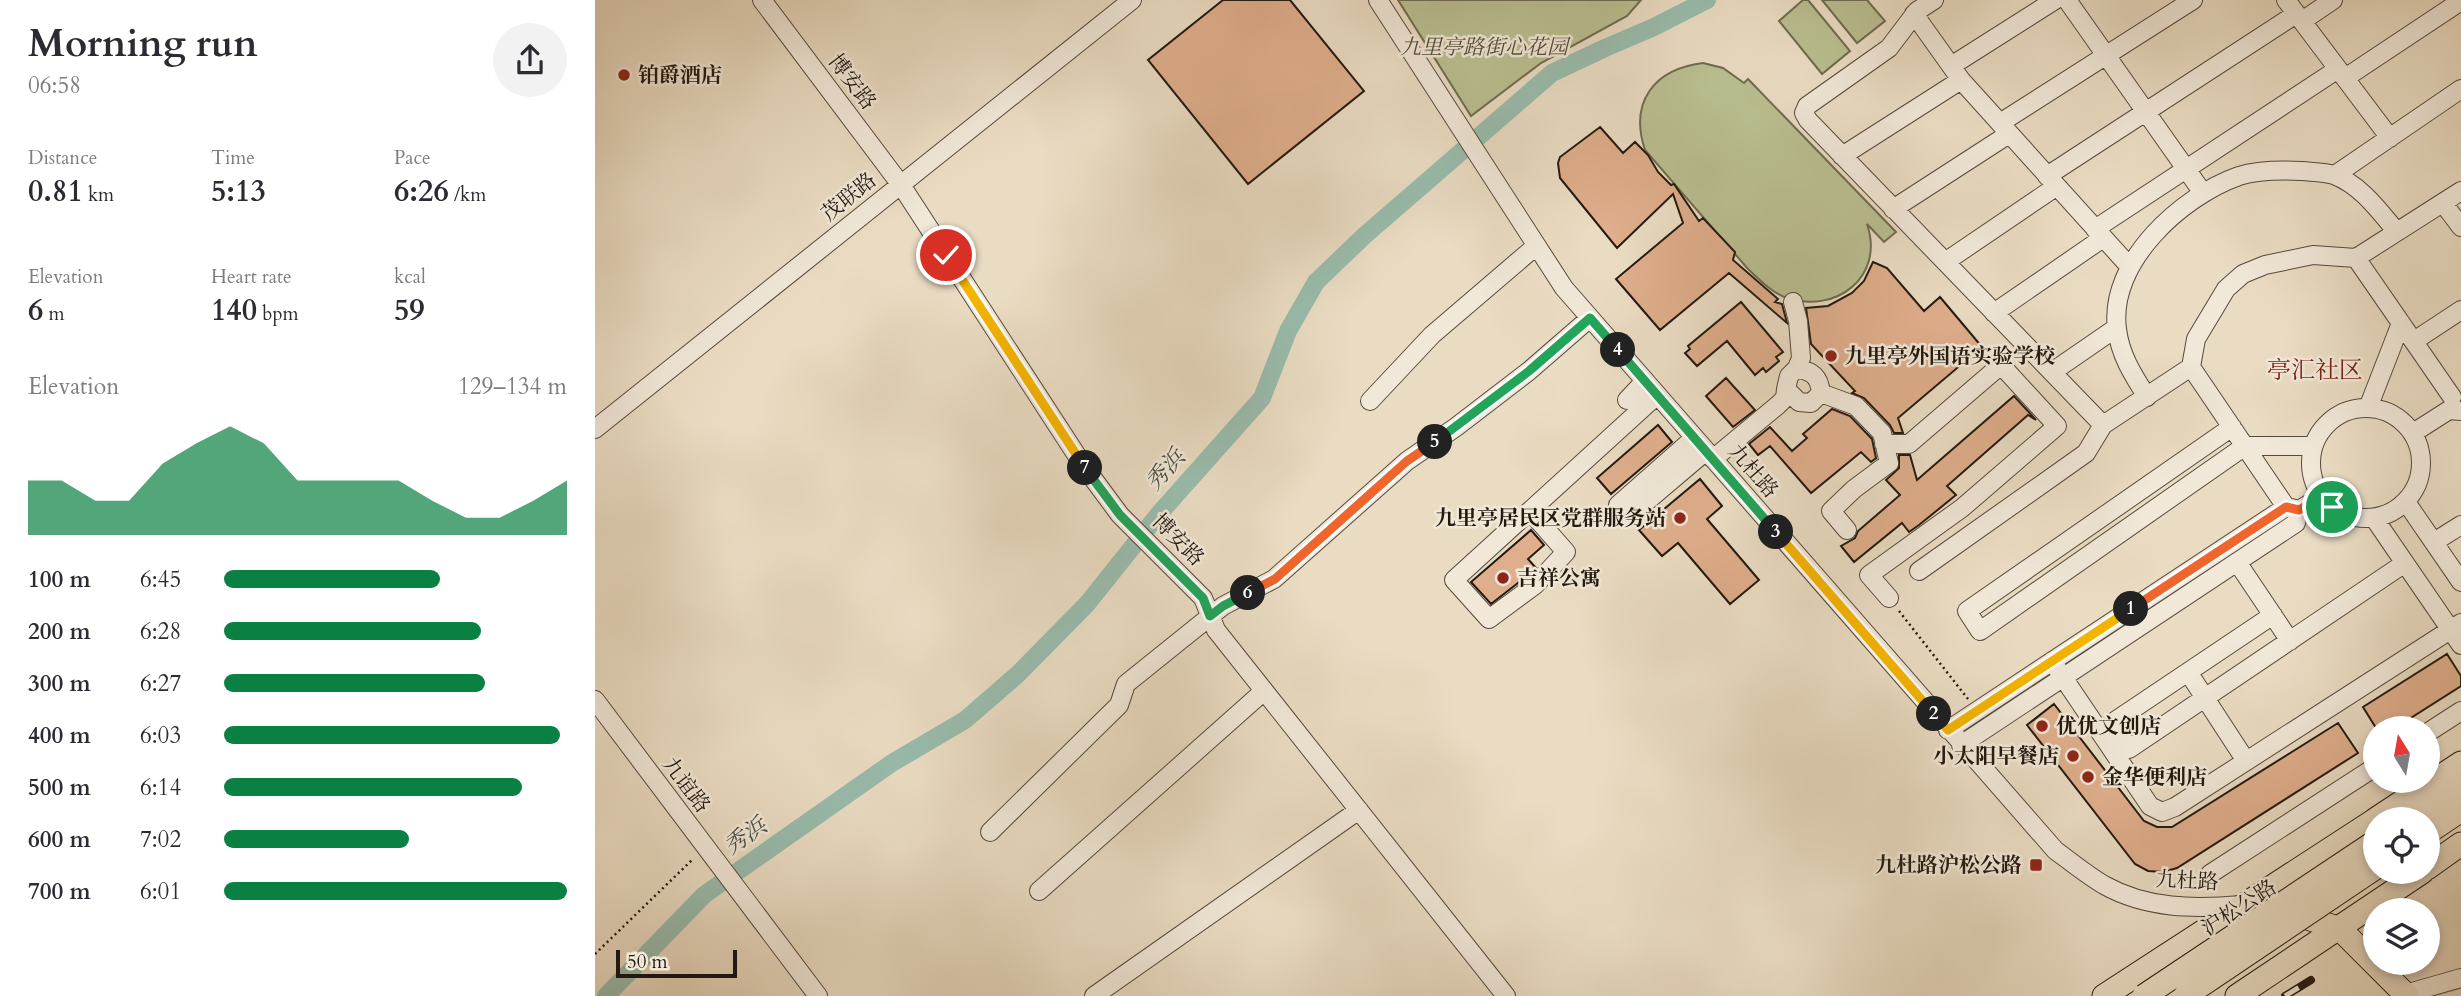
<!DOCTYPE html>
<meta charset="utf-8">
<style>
body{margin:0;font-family:Cardo,"Noto Serif SC",serif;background:#f2f2f3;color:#2b2b33;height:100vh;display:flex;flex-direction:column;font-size:26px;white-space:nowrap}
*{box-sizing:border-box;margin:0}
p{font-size:23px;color:#7c7c81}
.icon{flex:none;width:38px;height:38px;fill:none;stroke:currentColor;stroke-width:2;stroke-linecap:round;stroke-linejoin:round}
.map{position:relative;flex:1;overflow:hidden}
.drawer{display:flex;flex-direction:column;background:#fff;width:595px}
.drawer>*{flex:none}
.needle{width:46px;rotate:349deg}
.tools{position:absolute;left:1768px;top:716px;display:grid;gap:14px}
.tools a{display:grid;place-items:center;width:77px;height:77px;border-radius:50%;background:#fff;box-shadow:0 4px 10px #0003;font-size:35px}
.scale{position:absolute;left:21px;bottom:18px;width:121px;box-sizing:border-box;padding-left:7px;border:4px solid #231910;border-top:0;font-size:19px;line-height:24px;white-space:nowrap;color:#231910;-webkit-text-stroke:5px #f1e8d8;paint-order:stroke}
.pin{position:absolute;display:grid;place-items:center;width:60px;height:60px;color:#fff;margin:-30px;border:4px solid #fff;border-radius:50%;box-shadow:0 2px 7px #0007}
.km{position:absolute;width:35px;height:35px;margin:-18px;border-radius:50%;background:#222;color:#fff;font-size:19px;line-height:35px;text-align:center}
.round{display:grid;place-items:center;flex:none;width:74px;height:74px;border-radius:37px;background:#f2f2f3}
.head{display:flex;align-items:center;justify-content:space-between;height:119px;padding:0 28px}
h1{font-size:38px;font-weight:700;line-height:52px}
.metrics{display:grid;grid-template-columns:repeat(3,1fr);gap:10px;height:119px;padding:7px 28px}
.metrics div{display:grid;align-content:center}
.metrics b{font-size:30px;font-weight:700}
.metrics small{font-size:19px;font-weight:400}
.metrics p{font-size:19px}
.chart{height:196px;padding:14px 28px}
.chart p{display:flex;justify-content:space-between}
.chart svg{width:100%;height:126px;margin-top:7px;fill:#0b8043;opacity:.7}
ul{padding:0 28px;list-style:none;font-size:23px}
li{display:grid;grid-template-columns:112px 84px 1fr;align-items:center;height:52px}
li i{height:18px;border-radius:9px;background:#0b8043}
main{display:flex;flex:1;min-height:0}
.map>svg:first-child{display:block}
.green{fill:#babf91;stroke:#6e6c50;stroke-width:2}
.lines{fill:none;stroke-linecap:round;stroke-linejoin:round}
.canal{stroke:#99bcad;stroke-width:18}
.building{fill:#dfae8c;stroke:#231910;stroke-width:2}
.minor-casing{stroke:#554a3d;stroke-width:20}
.major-casing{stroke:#231910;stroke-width:25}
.path{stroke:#231910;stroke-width:2.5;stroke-dasharray:2 3.5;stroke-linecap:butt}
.minor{stroke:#f1e8d8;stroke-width:18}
.major{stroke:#eadcc3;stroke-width:23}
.rail-casing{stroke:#231910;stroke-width:8}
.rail{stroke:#f1e8d8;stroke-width:5;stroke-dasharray:16;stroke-linecap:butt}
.major-bridge-casing{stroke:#231910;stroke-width:25;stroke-linecap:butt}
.major-bridge{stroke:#eadcc3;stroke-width:23}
.split-1-casing{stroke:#fff;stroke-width:14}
.split-2-casing{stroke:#fff;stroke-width:14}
.split-3-casing{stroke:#fff;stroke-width:14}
.split-4-casing{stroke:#fff;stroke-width:14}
.split-5-casing{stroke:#fff;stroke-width:14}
.split-6-casing{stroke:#fff;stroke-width:14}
.split-7-casing{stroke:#fff;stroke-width:14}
.split-8-casing{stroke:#fff;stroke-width:14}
.split-1{stroke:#f0652b;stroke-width:9}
.split-2{stroke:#f5b400;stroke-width:9}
.split-3{stroke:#f5b400;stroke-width:9}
.split-4{stroke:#22a559;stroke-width:9}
.split-5{stroke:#22a559;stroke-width:9}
.split-6{stroke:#f0652b;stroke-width:9}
.split-7{stroke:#22a559;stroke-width:9}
.split-8{stroke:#f5b400;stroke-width:9}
.poi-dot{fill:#8f2418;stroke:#f1e8d8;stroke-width:2.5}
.labels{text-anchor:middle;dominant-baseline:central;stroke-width:5;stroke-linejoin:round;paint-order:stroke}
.park-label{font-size:21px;font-style:italic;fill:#504b37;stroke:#f1e8d8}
.poi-label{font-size:21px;font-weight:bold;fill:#231910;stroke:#f1e8d8;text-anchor:start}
.street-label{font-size:21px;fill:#231910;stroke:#f1e8d8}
.water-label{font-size:23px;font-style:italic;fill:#4c5247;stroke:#f1e8d8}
.quarter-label{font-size:24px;fill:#7a1f14;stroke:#f1e8d8}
</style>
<main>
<section class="drawer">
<div class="head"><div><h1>Morning run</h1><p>06:58</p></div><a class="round"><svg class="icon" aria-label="share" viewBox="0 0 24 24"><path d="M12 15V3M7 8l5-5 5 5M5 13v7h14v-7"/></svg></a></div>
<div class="metrics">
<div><p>Distance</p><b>0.81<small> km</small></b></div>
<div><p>Time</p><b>5:13</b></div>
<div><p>Pace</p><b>6:26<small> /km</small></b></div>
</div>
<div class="metrics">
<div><p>Elevation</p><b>6<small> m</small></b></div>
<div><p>Heart rate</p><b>140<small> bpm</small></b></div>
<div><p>kcal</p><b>59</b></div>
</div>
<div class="chart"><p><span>Elevation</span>129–134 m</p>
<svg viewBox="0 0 160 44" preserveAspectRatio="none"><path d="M0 44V25L10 25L20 32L30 32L40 19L50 12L60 6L70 12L80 25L90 25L100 25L110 25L120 32L130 38L140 38L150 32L160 25V44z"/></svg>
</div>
<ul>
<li><b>100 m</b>6:45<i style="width:63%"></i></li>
<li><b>200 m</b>6:28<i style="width:75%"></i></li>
<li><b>300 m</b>6:27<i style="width:76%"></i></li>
<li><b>400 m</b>6:03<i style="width:98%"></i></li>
<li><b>500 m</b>6:14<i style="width:87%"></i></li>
<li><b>600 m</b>7:02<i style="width:54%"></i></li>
<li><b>700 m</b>6:01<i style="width:100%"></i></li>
</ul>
</section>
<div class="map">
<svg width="1866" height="996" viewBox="0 0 1866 996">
<rect width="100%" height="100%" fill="#eadcc3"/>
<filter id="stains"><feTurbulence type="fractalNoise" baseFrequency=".00286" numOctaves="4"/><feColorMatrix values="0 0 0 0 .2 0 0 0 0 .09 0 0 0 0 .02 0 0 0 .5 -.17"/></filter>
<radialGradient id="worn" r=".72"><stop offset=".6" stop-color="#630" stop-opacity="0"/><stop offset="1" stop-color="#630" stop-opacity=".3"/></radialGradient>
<path class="green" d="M803,0h243l-14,16 -86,47 -70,53z
M1208,0h5l42,51 -28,23 -43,-53z
M1227,0h45l18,21 -28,22z
M1108,63l20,5 21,15 4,-4 148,153 -12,10 -17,-18c18,53 -31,90 -80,74 -15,-5 -28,-19 -39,-29l-103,-119c-16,-48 9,-81 58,-87z"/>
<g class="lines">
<path class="canal" d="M11,996l98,-101 188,-132 73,-43 53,-46 69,-70 71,-89 104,-117 26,-67 28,-49 48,-46 188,-163 53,-25 49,-21 53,-27"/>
</g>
<path class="building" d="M628,0h67l74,91 -116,93 -100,-124z
M1005,127l23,26 12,-11 13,13 10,17 13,13 3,-1 25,37 4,-3 32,34 -2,8 45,39 -3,3 7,2 5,19 -58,-50 -69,57 -44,-51 67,-56 -10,-29 -56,54 -57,-70 -2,-15 2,-6z
M1278,262l14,6 37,43 16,-14 42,50 -84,71 5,15h-9l-4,-8 -26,-27 -12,-5 3,-2 -44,-47 -5,-36 22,-2 24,-13 12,-12z
M1146,302l42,50 -7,5 3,4 -13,11 -3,-4 -8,7 -28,-34 -30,25 -12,-13 5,-4 -2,-3z
M1131,378l29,32 -22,17 -27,-31z
M1419,396l22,24 -8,-5 -81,71 9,9 -37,30 -10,7 -7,-9 -48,39 -13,-16 14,-8 3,-7 42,-36 -14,-15 13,-12v-13h11l7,25z
M1237,409l18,7 22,23 4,19 -5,4 -10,-10 -50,41 -41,-47 -12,9 -9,-11 21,-17 22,24 15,-13 -4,-4z
M1063,425l14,17 -61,52 -14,-16z
M1105,479l22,27 -15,13 52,61 -29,24 -52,-61 -16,13 -23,-26z
M936,530l13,15 -16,14 8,9 -9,8 -36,28 -20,-22z
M1852,654l14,22v10l-66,42h-19l-13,-21z
M1459,704l90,117 13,6h15l166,-104 20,30 -181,115 -14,4 -15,-1 -13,-7 -108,-139z"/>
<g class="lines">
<g class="minor-casing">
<path id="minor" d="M167,0l139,185 182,280 37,50 83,83 13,32 290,366
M783,0l186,288 491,562c16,12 32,25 49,35 43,24 90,24 138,20
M1339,0l-17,11 -28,37 -82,58 -3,7 4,7 295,305
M1472,0l136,193
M1691,0l104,138
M1319,14l47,66 169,187
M1707,21l31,-21
M1356,66l104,-66
M1750,78l116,-77
M1405,123l193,-123
M1247,156l119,-76
M1740,175l126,-86
M1452,176l249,-162
M1848,203l18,24
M1298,209l116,-75
M1500,229l243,-160
M1761,258l105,-67
M1350,262l112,-76
M1198,302l5,19 3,37 -4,10 -8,8 -3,13 13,13 12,1 10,-10c-2,-17 -8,-21 -24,-25
M1399,313l109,-75
M1819,341l47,-31
M1457,372l64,-44
M1226,393l35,13 26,27 7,30 -35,26 -23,22 16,19
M1552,397c-14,-22 -27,-42 -30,-68 -9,-67 65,-133 122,-153 19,-6 43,-6 63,-5 10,1 23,1 32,4 27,10 46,37 63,57
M1032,400l18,-19
M775,401l62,-66 104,-89
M1716 463a55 55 0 1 1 110 0a55 55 0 1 1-110 0Z
M1773,408l33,-85
M1637,427l-265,184 13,20 265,-185h68
M0,429l537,-429
M1818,433l36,-23 12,1
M1289,444h25l92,-79 56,61 -95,82 -93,67 20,23
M1118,459l65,-54 7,-7 1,-9
M1811,502l55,80
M1023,505l76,-67
M1691,507l-95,-140 5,-28 30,-50 17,-15 22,-9 48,-10 43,3 96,139
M935,511l36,41 -31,33 -46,34 -35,-39 203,-185
M1032,518l79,-67
M1779,518l87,127
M1839,542l27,-17
M1642,562l53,79
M1324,571l167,-118 17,-28 88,-58
M1678,615l-161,108 17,26 276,-186
M1457,661l98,145 12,6 13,-5 286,-184
M1593,672l58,89
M0,700l223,296
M1353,730l338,-223 10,2
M1832,733l34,-22
M1366,745l335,-222 3,-13 23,-14
M395,832l129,-127 7,-21 97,-78 51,-27 133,-118 49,-34 73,-56 61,-53
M1615,874l165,-107
M444,891l225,-200
M1810,994l56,-16
M499,996l265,-186"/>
</g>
<g class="major-casing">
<path id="major" d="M1781,819l85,-56
M1814,819l52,-34
M1832,833l34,-23
M1832,868l34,-24
M1695,912l50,17 67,67
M1509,996l271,-176
M1642,996l185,-124"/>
</g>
<path class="path" d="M1304,611l69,88
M0,954l98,-95"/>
<use href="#minor" class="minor"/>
<use href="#major" class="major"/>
<g class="rail-casing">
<path id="rail" d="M1690,996l26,-16"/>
</g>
<use href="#rail" class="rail"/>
<g class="major-bridge-casing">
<path id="major-bridge" d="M1549,996l231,-154
M1590,996l190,-128"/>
</g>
<use href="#major-bridge" class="major-bridge"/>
</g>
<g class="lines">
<g class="split-1-casing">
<path id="split-1" d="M1536,609l155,-102 13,3 23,-14 10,11"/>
</g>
<g class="split-2-casing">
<path id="split-2" d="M1339,714l14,16 183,-121"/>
</g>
<g class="split-3-casing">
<path id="split-3" d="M1181,532l158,182"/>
</g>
<g class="split-4-casing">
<path id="split-4" d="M1023,350l158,182"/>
</g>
<g class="split-5-casing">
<path id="split-5" d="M840,442l94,-71 61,-53 28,32"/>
</g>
<g class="split-6-casing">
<path id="split-6" d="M653,593l27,-14 132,-118 28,-19"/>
</g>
<g class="split-7-casing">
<path id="split-7" d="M490,468l35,47 83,83 7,18 13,-10 25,-13"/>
</g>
<g class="split-8-casing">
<path id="split-8" d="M351,255l139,213"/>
</g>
<use href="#split-1" class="split-1"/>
<use href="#split-2" class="split-2"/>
<use href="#split-3" class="split-3"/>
<use href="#split-4" class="split-4"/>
<use href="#split-5" class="split-5"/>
<use href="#split-6" class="split-6"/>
<use href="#split-7" class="split-7"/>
<use href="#split-8" class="split-8"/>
</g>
<g class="poi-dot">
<circle cx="29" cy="75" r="7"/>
<circle cx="1236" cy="356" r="7"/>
<circle cx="1085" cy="518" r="7"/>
<circle cx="908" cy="578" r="7"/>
<circle cx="1447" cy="726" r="7"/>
<circle cx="1478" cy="756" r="7"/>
<circle cx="1493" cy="777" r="7"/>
<rect x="1434" y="858" width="14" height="14" rx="3.5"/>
</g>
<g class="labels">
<g class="park-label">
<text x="889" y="47">九里亭路街心花园</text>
</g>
<g class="poi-label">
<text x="43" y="75">铂爵酒店</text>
<text x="1250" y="356">九里亭外国语实验学校</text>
<text x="1071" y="518" text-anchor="end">九里亭居民区党群服务站</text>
<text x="922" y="578">吉祥公寓</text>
<text x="1461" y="726">优优文创店</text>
<text x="1464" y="756" text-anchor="end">小太阳早餐店</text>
<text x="1507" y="777">金华便利店</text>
<text x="1427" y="865" text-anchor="end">九杜路沪松公路</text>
</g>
<g class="street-label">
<text transform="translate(257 82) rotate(53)">博安路</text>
<text transform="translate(254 197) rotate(-39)">茂联路</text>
<text transform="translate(1158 471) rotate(49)">九杜路</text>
<text transform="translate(583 540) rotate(45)">博安路</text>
<text transform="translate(91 785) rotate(53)">九谊路</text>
<text transform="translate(1592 881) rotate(3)">九杜路</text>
<text transform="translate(1644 908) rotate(-33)">沪松公路</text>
</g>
<g class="water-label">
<text transform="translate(570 470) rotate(-48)">秀浜</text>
<text transform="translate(150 836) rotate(-35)">秀浜</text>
</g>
<g class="quarter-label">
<text x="1720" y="370">亭汇社区</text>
</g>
</g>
<rect width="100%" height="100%" filter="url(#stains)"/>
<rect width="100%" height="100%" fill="url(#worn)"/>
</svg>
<div class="tools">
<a><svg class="needle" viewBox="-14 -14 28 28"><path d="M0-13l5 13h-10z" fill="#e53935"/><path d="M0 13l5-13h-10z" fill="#7c7c81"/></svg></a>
<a><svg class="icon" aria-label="locate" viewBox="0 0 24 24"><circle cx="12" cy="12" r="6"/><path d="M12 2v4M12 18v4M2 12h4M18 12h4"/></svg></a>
<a><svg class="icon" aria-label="layers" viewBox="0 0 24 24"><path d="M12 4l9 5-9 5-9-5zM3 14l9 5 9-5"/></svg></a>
</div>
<div class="scale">50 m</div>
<div class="pin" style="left:1737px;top:507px;background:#1e9e55"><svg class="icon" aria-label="arrive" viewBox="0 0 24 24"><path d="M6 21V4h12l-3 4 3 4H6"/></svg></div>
<div class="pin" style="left:351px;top:255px;background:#d93025"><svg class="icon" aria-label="check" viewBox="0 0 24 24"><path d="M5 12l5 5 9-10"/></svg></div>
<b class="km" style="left:1536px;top:609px">1</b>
<b class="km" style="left:1339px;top:714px">2</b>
<b class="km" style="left:1181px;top:532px">3</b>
<b class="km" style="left:1023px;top:350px">4</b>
<b class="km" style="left:840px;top:442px">5</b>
<b class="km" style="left:653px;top:593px">6</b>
<b class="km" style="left:490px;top:468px">7</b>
</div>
</main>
